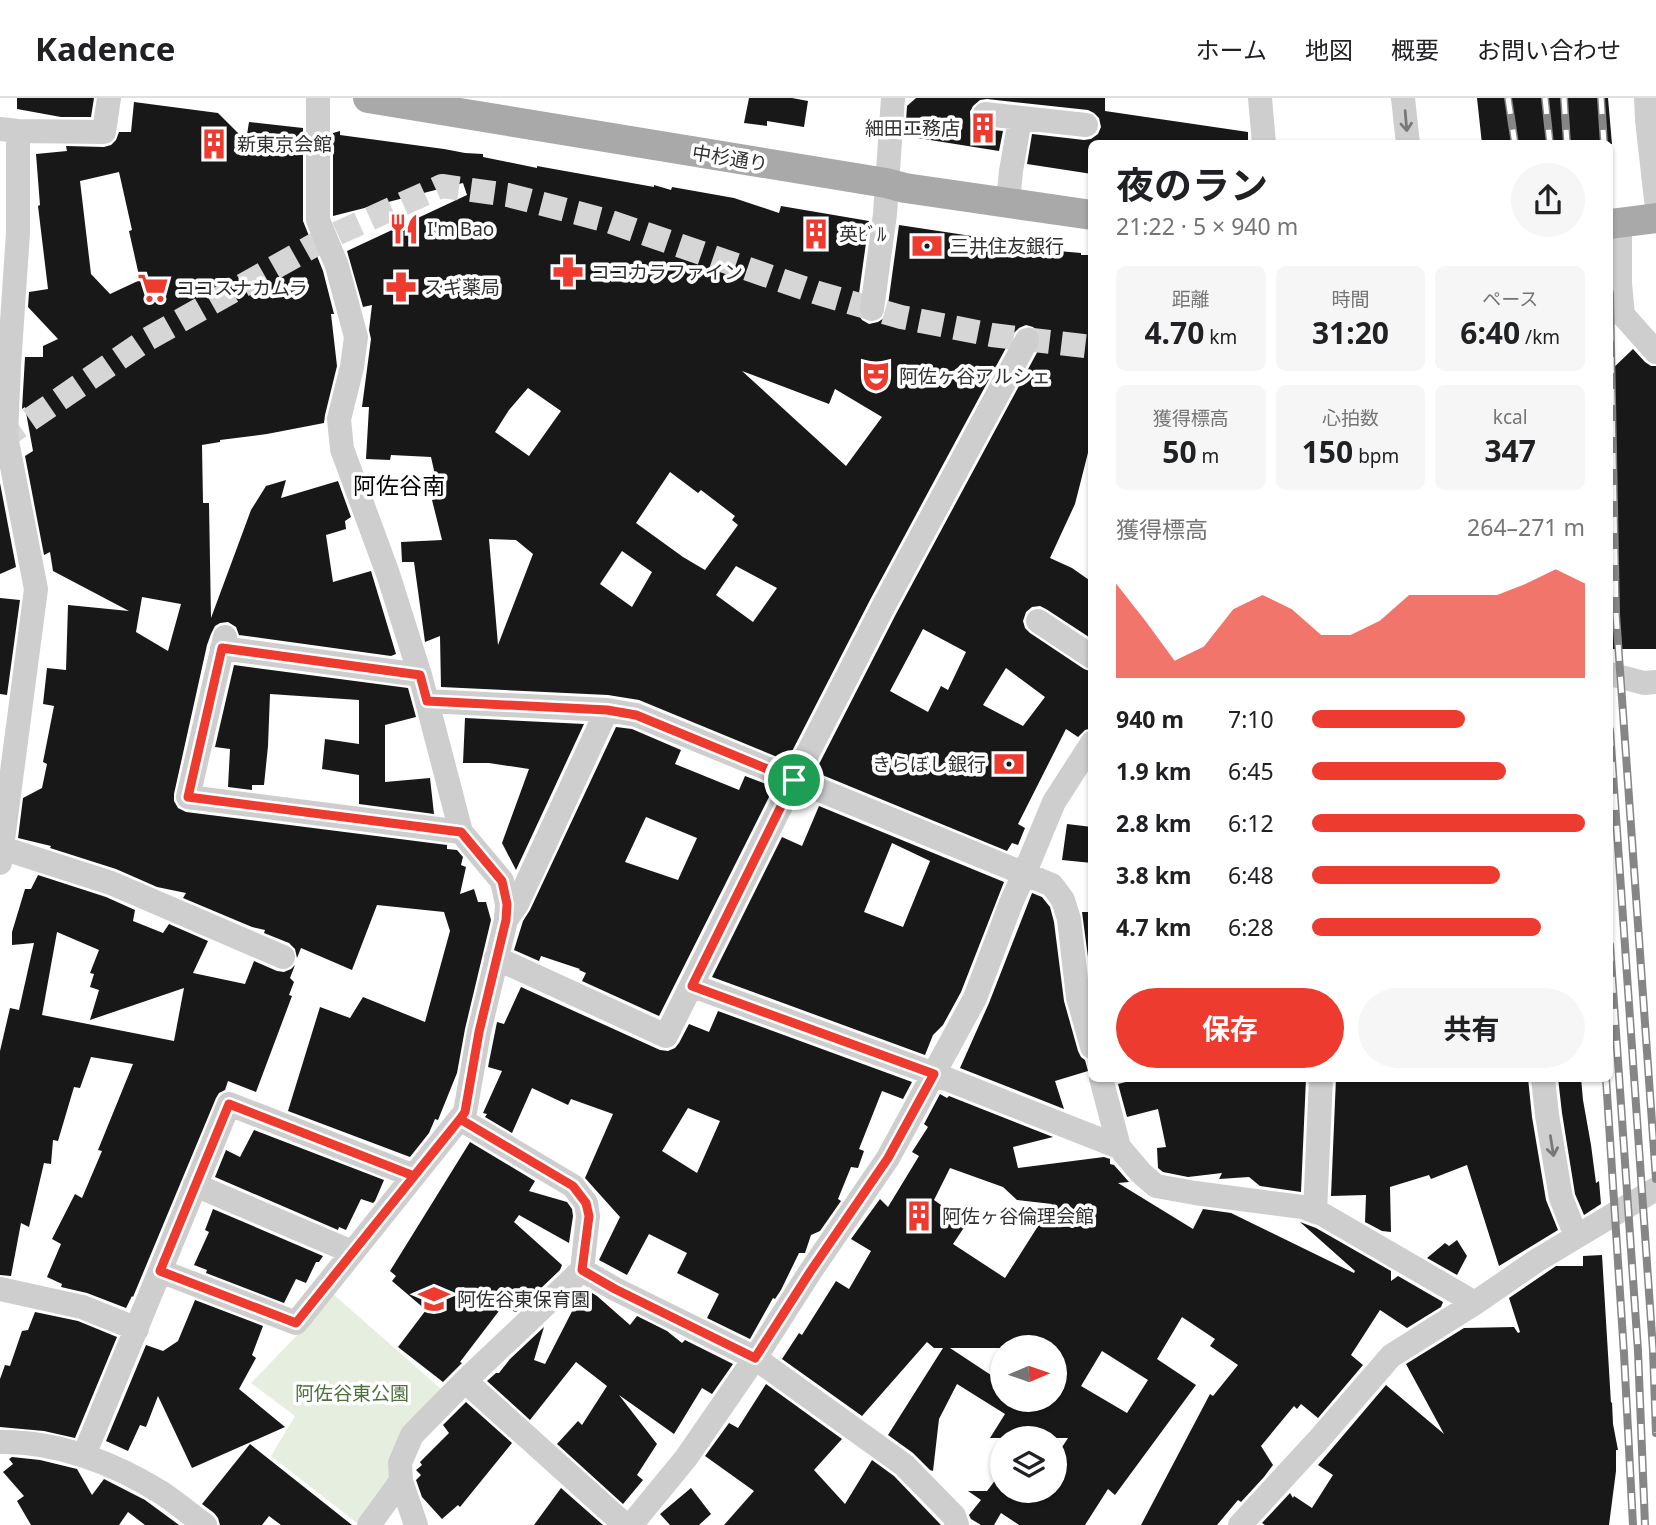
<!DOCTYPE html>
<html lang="ja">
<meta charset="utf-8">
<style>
body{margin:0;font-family:"Noto Sans","Noto Sans JP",sans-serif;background:#f6f6f6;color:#202124;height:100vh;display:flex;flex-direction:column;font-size:26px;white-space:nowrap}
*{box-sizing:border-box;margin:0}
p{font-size:23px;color:#757577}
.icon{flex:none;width:38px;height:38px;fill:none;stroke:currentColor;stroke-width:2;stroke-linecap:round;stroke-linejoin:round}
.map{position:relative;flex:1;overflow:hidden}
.side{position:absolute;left:1088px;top:42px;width:525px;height:942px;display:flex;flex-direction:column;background:#fff;border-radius:10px;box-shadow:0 2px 5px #0004}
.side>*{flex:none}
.needle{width:46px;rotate:88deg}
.controls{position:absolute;left:990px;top:1237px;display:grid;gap:14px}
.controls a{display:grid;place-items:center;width:77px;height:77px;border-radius:50%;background:#fff;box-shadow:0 2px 5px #0004;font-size:35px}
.pin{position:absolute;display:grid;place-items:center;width:60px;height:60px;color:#fff;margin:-30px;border:4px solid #fff;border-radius:50%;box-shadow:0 2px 7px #0007}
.round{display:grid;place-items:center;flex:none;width:74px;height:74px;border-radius:37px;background:#f6f6f6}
.headline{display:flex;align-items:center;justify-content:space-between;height:119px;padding:0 28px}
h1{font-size:38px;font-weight:700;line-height:52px}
.stats{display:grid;grid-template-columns:repeat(3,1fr);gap:10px;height:119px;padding:7px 28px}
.stats div{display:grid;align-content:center;border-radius:10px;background:#f6f6f6;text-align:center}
.stats b{font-size:30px;font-weight:700}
.stats small{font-size:19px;font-weight:400}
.stats p{font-size:19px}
.chart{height:196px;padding:14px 28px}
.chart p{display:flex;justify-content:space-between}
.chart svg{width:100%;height:126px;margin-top:7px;fill:#ed3b2f;opacity:.7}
.cta{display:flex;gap:14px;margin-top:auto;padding:14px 28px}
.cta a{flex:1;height:80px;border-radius:42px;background:#ed3b2f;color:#fff;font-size:28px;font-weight:700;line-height:80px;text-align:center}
.cta a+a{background:#f6f6f6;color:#202124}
ul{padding:0 28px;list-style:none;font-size:23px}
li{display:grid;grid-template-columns:112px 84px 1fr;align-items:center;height:52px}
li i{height:18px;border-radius:9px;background:#ed3b2f}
header{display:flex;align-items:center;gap:42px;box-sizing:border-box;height:98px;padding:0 35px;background:#fff;border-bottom:2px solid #e0e0e0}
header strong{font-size:33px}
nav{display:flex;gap:38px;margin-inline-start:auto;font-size:24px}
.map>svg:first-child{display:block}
.green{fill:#e6eedf}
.building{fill:#181818;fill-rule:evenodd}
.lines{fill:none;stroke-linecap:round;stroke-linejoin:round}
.minor-tunnel{stroke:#d6d6d6;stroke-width:24;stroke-dasharray:24 12;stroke-linecap:butt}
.minor{stroke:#cecece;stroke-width:24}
.major{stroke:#a9a9a9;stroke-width:30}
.rail-casing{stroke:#868686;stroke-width:8}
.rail{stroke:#fff;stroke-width:5;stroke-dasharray:16;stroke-linecap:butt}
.oneway{stroke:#787878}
.route-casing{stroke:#fff;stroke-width:14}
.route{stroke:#ed3b2f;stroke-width:9}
.labels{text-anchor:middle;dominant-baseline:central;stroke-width:7;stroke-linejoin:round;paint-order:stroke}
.poi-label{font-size:19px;fill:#313131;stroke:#fff;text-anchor:start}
.street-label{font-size:19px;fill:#313131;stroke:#fff}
.park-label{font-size:19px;fill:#4d703c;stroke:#fff}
.quarter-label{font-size:23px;fill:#000;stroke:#fff}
</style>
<header>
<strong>Kadence</strong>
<nav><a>ホーム</a><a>地図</a><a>概要</a><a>お問い合わせ</a></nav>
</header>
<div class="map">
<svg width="1656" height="1427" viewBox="0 0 1656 1427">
<rect width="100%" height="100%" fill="#fff"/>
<path class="green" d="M333,1196l108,95 -49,91 -35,43 -86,-67 24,-40 -44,-33 49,-51z"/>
<path class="building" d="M17,0h77l-3,19h-30l-44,-8z
M749,0h43l16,3 -4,26 -37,-6v5l-23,-3z
M916,0h189v13l143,21v12h-156v30l-65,-10 5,-30 52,6 7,-1 7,-5 3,-7 -2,-9 -5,-5 -6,-3 -101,-11 -7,1 -7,6 -3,6 1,7 5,7 7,3 20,2 -4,20 -94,-15 2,-30z
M1477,0h131l4,46h-130z
M134,4l84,11 28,28 3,-19 54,6v93l20,50 11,43h-3l6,52 -12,49 -1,8 -57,11 -47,6v2l-18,3 1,58h6l2,115 40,-108 15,-24 20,-6 -5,18 57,-17 13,36 -6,4 1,8 -20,6 7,47 38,-11 25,83 -5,2 -152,-21 -3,-8 -8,-5 -8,1 -5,3 -4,8 -4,11 -33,149v7l4,7 8,4 261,33v4l10,1 6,7 -2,8 5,2 -6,27 14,-5 4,13h8l5,18 -26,109 -8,44 -19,47 -3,-1 -6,14 -19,24 -122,-46 32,-104 30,11 13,-21 62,25 25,-91 -6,-19 -67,-7 -25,65 -51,-22 -4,10 -2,-9 -6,-6 -25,-10 1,-3 -13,-3 -69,-29 3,-5 -29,-6 -41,-18 -66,-21 1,-2 -33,-8 5,-40 19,-10 5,-24 -4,-2 11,-56 -11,-2 4,-36 19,2 2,-65 61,6 -76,-40 -3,-19 -6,3 -19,-99 8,-5 -8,-44 -3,2 3,-52h18v-11l15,-7 -30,-32 1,-15 19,-3 -10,-83 2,-1 -4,-51 31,-3 -1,-5 38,1 7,-2 5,-5 3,-8h12zM119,74l13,58 -3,1 11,49 -30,14 -19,-20 -11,-93zM142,499l39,7 -13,47 -32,-19z
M340,33v4l104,14 21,4 18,1v3l54,11v-2l117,21v-2l17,5 1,-3 62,11 45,15 2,-7 88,15 -12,87 1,6 4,6 7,4 9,-2 6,-4 3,-6 12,-87 99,15 1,-1 49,8 -1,3 34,3v2h11v182l-17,67 -25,54 22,10 20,14v57l-46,-30 -6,-3 -8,1 -6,5 -3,9 2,7 5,5 54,36 8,3v56l-7,2 -7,7 -12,-8 -48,95 7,4 -7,17 -6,-2 -5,8 -192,-79 81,-158 144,-267 2,-8 -3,-7 -6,-5 -7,-2 -7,3 -5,5 -144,267 -83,161 -148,-61 -31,-5 -167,-8 -1,-51 -15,6 -11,-80h-12l-1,-20 41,-2 -10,-40 8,-3 -9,-40 -40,-2 -1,5 -24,-1 3,-52h-7l9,-68 -2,-9 3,-25 -9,2 -16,-56 120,-56 -4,-12 -130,33v-83zM742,273l87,33 6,-15 47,28 -36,49zM528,290l33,23 -32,45 -34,-24 14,-22zM670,374l28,21 3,-3 34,26 -3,4 6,5 -33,45 -22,-13 -47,-34zM489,441l27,1 17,14 -35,91zM622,453l30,21 -20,35 -32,-23zM736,468l41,22 -24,34 -37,-27zM923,531l43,23 -18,38 -7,-4 -13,26 -38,-21zM1006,570l39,29 -22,29 -40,-21z
M1633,251l12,13 6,4h5v283h-46v-278z
M0,385l16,84 -16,7z
M0,500l20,2 -13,95 -7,-1z
M234,567l174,23 8,29 -31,8v57l45,-4 4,36 -75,-10v-29l-37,-6 3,-30 34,5v-44l-89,-6 -2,52 -4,39h-12v5l-24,-3 2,-38 -15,-2z
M465,620l119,6 -68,146 -14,-27 27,-74 -40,-6h-26z
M616,629l16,2 49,21 -6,14 64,26 6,-14 29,11 -115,229 -77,-35 4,-8 -7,-3 1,-1 -39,-13 -2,5 -25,-11 9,-29 7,-11zM646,719l51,21 -19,42 -53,-18z
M819,708l185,76 -43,110 -18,33 -10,10 -8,20 -213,-78 70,-140 20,9zM892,745l38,18 -27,66 -39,-15z
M1067,726l25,3v36l-30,-3z
M38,777l68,22 29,13 -2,11 30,12 6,-9 39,17 -15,32 52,11 9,-23 23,10 7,1 7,-3 4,-4 -5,13 4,4 -5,13 3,1 -36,96 -28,-11 -3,9 -6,3 -3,5 -83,199 -1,-1 -6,12 -39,-15 -26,-6 1,-3 -15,-7 14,-33 -9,-5 23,-45 7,4 20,-47 -4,-1 35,-86 -42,-7 -11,31 -6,-1 -16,54 -5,-1 -2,24 -7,-1 -15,64 -8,-4 -10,53 -11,-1v-224l10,-43 9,2 15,-67 -22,2v-13l13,-43h6zM57,834l42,18 -9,23 4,1 -4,13 9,3 -9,30 94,-32 -10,53 -132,-26z
M1032,795l10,4 8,10 4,15 10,79 14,50 3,6 4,3 3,11 -33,10 9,28 -104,-41 29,-65z
M1082,814h10v60h-2z
M521,889l139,63 8,1 7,-3 4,-5 10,-19 20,8 9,-21 194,71 -9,17 -21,-8 -23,58 5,2 -6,17 -7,-1 -13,32 3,2 -21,30 -9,4 -6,18h-6l-18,37 -6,9 -2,-1 -23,41 -43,-21 12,-24 -42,-21 10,-20 -38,-19 -22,41 -28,-15 21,-43 -35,-39 28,-64 -42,-15 -3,6 -36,-17 -20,45 -27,-16 2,-3 -4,-1 19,-42 -14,-4 9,-45 7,2zM688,1010l32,13 -23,52 -35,-22z
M1142,980h164l-5,114 -41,-6 -11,-9 -30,2 3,-6 -34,4 -25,-5 -5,-4 -1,-20 9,-1 -8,-38 -31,8 -9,-33z
M1336,980h192l4,39 14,83 12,30 -59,36 -32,-101 -36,14 -2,-4 -39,12 1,45 -9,-1 -17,-9 1,-27 -35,1z
M1558,980h23l2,22 8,45 5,38 3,-2 2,23 -17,11 -9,-21 -13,-81z
M940,996l7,4 2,-2 104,41 -40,10 5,21 86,-11 6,2v5l4,1 15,17 -11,1 75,46 10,-20 28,4 123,60 1,-2 -55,-49 16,6 75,43v10l7,-5 45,26 -2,5 -34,21 -27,-18 -29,45 12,10 -45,53 -17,-14 -4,5 -3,-3 -33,40 12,19 -9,12 -23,25 -3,-2 -21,25h-76l69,-131 3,2 25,-31 -28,-19 5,-7 -33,-22 -25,42 39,26 -81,110 -7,-6 -23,36h-66l-18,-12 -7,12h-13l-10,-6 -2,-4 12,-15 -13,-9h19l16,-21v21h52v-33l13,-20h-78l15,-24 -48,-30 -18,35 -6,52 -3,-1 -17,-17 -25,-18 55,-87h-9l-7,-6 -65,74 -80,-57 17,-26 3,2 34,-54 13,8 22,-38 -20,-12 29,-40 8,8 31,-51 -7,-4 16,-25 -4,-3zM950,1070l53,19 14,13 35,4 -47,74 -52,-34 14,-21 -33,-23zM950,1250h105v52h-52v-17zM1102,1253l46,29 -21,33 -46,-27z
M254,1032l130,50 -9,21 -2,2 -12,-4 -15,31 -7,-3 -1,3 -123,-53 11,-27 14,7z
M470,1044l65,39 -6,10 38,11 5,7 1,7 -4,27 -50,-28 -5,7 48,43 -2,5 -44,42 -14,-5 -42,55 2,1 -19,19 -45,-35 28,-37 -34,-29 4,-5 -6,-5z
M213,1111l110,47 -4,6h-3l-10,21 -10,-4 -12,24 -78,-30 1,-3 -13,-5 15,-33 -4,-2z
M1457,1142l10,16 -10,19 -30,-17 18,-15 4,3z
M1602,1157l9,148 1,-1 1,22 5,26h-2v21l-7,54h-344l-3,-2 28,-30 3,5 1,-2 18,12 21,-33 -15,-10 68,-80 58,49 -38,-70 58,-36 50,-1 4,6 2,-1 -11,-34 47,-32h27v-10z
M584,1190l13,8 33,29 7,-9 30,15 15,12 3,-3 48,24 -21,30 -10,-6 -28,46 -55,-39 38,49 -20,31 6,5 -20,24 -66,-60 21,-23 4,4 25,-39 -31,-24 -46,58 -43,-39 9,-8h3l11,-14 34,-32 -10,33 11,4z
M195,1202l68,26 -11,29 4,3 -17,31 46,38 -93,41 -34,-72 -12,31 -6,-2 -12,26 -22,-10 40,-96 17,6 15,-10z
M35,1214l43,9 39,16 -42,101 -31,-7 -44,-4v-48l5,-14 5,1 12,-35 6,-1z
M766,1286l76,55 -28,31 31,34 27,-44 22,16 47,49h-217l30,-34 -49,-35 24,-33 9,5z
M466,1304l46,41 -52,64 -2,-2 -16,14 -20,-22 -6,-17 5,-5 -5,-5 6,-5 -2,-3 29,-29 -6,-8z
M250,1346l15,12 87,69h-71l-12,-9 -7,9h-42l-2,-7 -4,-5 -12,-9z
M12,1359l28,3 37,9 15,26 12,-16 41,21 34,25h-34l-17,-13 -9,13h-88l-14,-24 7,-5 -21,-24 10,-8 -4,-5z
M561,1390l42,37h-69z
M691,1390l20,26 -12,11h-29l-10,-11z"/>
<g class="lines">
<path class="minor-tunnel" d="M0,342l146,-100 179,-101 117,-53 66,9 100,26 210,72 83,24 91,18 100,12"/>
<path class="minor" d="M1260,0l4,46
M1403,0l5,46
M1646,0l1,22 9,80
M985,16l101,11
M0,31l18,2 86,1 5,-34
M1008,104l3,-31 9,-52
M1620,125v60l3,32 33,37
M872,211l13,-95 8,-116
M1038,523l54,36
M225,539l-37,160 273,35
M222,550l198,27
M1610,576l34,9 12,-1
M427,603l180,9 29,5 416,170 11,15 6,19 9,78 14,50
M2,750l109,35 172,74
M0,765l36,-274 -30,-153 3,-70 9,-133v-102
M506,822l11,-16 90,-194
M496,860l170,78 128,-256 89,-173 144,-267
M693,888l241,88 185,73
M1101,980l18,69 22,26 15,13 39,7 107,14 20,7 153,89
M1543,980l4,37 14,83 15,38
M195,1087l157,67
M1315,1114l6,-134
M582,1172l33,19 140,69 149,107 50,51 3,9
M160,1173l136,52 169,-211 14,-80 27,-112 1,-16 -5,-23 -41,-49 -41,-157 -32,-101 -46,-125 -3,-30 13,-52 4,-30 -19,-71 -19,-46v-122
M0,1191l82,18 55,22
M465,1283l160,144
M0,1344c57,-1 114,21 162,51 15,10 29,22 43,32
M84,1357l145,-351 185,72
M369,1427l32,-44
M416,1427l-15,-44 -1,-18 12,-28 53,-54 117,-111 6,-54 -2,-13 -13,-17 -113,-67
M631,1427l55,-67 69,-100 55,-86 78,-114 87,-160 36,-95 14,-31 29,-70 38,-59
M1240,1427l80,-87 71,-82 84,-53 61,-42 120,-72"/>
<path class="major" d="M368,0l518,85 19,5 187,27
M1610,126l46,-6"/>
<g class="rail-casing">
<path id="rail" d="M1508,0l7,46
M1545,0l5,46
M1564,0l3,46
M1601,0l3,46
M1610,195l6,321 40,565
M1610,632l43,620 3,83
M1610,847l28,406 7,174
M1606,980l18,276 9,171"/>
</g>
<use href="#rail" class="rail"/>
</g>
<defs><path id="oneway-shaft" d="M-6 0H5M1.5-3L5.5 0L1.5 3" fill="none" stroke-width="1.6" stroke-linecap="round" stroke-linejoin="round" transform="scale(1.75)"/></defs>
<g class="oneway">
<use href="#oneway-shaft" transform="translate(1406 23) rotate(85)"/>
<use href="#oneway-shaft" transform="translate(1552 1048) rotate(81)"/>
</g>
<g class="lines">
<g class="route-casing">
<path id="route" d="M794,682l-158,-65 -29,-5 -180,-9 -7,-26 -198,-27 -34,149 273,35 41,49 5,23 -1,16 -27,112 -14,80 -5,7 -164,204 -136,-52 69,-167 185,72 46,-57 113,67 13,17 3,13 -7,54 33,19 140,69 55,-86 78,-114 46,-84 -242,-88 102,-206"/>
</g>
<use href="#route" class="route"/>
</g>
<defs>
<g id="building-bare" transform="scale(2.415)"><path d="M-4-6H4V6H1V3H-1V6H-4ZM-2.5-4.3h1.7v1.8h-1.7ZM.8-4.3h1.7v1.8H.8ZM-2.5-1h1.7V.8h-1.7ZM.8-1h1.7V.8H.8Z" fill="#ed3b2f" stroke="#fff" stroke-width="2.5" paint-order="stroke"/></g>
<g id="restaurant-bare" transform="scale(2.415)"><path d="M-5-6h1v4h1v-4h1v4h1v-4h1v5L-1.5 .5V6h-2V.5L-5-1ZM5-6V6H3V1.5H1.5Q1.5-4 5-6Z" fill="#ed3b2f" stroke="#fff" stroke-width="2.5" paint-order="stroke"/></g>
<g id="bank-bare" transform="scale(2.415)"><path d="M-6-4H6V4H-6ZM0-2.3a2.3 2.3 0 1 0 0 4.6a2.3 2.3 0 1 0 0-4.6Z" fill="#ed3b2f" stroke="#fff" stroke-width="2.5" paint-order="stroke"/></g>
<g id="pharmacy-bare" transform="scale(2.415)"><path d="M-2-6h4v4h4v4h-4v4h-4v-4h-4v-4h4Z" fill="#ed3b2f" stroke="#fff" stroke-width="2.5" paint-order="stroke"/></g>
<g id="supermarket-bare" transform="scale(2.415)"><path d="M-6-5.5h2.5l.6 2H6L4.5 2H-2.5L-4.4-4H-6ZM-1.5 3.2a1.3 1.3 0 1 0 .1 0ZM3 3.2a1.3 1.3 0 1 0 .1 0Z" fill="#ed3b2f" stroke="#fff" stroke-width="2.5" paint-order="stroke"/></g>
<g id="theatre-bare" transform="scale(2.415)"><path d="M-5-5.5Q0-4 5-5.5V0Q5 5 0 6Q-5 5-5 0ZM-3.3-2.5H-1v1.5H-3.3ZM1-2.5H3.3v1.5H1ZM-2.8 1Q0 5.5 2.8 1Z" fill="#ed3b2f" stroke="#fff" stroke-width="2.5" paint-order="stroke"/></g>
<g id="school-bare" transform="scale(2.415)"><path d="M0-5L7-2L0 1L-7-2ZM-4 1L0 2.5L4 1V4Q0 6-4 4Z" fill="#ed3b2f" stroke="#fff" stroke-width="2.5" paint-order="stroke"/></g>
</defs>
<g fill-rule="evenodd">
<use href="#building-bare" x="983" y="30"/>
<use href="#building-bare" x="214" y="46"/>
<use href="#restaurant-bare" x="404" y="131"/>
<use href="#building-bare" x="816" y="136"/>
<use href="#bank-bare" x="927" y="148"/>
<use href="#pharmacy-bare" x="568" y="174"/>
<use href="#pharmacy-bare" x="401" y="189"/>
<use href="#supermarket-bare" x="153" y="190"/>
<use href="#theatre-bare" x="876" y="278"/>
<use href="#bank-bare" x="1009" y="666"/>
<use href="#building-bare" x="919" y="1118"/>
<use href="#school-bare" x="434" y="1201"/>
</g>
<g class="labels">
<g class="poi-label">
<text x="960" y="30" text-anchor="end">細田工務店</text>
<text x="237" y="46">新東京会館</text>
<text x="427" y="131">I'm Bao</text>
<text x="839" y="136">英ﾋﾞﾙ</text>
<text x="950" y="148">三井住友銀行</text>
<text x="591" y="174">ココカラファイン</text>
<text x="424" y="189">スギ薬局</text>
<text x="176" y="190">ココスナカムラ</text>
<text x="899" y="278">阿佐ヶ谷アルシェ</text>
<text x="986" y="666" text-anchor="end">きらぼし銀行</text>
<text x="942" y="1118">阿佐ヶ谷倫理会館</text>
<text x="457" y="1201">阿佐谷東保育園</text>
</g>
<g class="street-label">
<text transform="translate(730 60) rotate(9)">中杉通り</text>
</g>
<g class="park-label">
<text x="352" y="1295">阿佐谷東公園</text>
</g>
<g class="quarter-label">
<text x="399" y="387">阿佐谷南</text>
</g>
</g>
</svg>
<div class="controls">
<a><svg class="needle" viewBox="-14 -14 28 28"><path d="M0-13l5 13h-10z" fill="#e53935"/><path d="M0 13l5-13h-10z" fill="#757577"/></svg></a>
<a><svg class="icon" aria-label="layers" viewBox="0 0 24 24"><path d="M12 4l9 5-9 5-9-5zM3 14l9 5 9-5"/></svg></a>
</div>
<div class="pin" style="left:794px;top:682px;background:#1e9e55"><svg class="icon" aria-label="arrive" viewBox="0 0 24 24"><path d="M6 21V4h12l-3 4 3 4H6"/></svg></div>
<section class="side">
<div class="headline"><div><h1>夜のラン</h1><p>21:22 · 5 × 940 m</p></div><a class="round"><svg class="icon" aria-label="share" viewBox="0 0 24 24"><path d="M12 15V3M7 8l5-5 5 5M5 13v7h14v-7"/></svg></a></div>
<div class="stats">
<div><p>距離</p><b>4.70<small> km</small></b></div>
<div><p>時間</p><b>31:20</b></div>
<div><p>ペース</p><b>6:40<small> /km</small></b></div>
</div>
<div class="stats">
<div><p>獲得標高</p><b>50<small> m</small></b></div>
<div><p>心拍数</p><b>150<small> bpm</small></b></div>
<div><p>kcal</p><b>347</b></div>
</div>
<div class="chart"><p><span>獲得標高</span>264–271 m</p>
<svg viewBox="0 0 160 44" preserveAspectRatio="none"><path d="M0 44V11L10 24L20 38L30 33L40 20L50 15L60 20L70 29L80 29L90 24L100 15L110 15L120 15L130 15L140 11L150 6L160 11V44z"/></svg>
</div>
<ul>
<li><b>940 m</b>7:10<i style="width:56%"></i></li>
<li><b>1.9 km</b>6:45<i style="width:71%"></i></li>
<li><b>2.8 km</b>6:12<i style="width:100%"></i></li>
<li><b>3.8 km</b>6:48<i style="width:69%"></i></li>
<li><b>4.7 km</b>6:28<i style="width:84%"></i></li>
</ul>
<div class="cta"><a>保存</a><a>共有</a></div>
</section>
</div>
